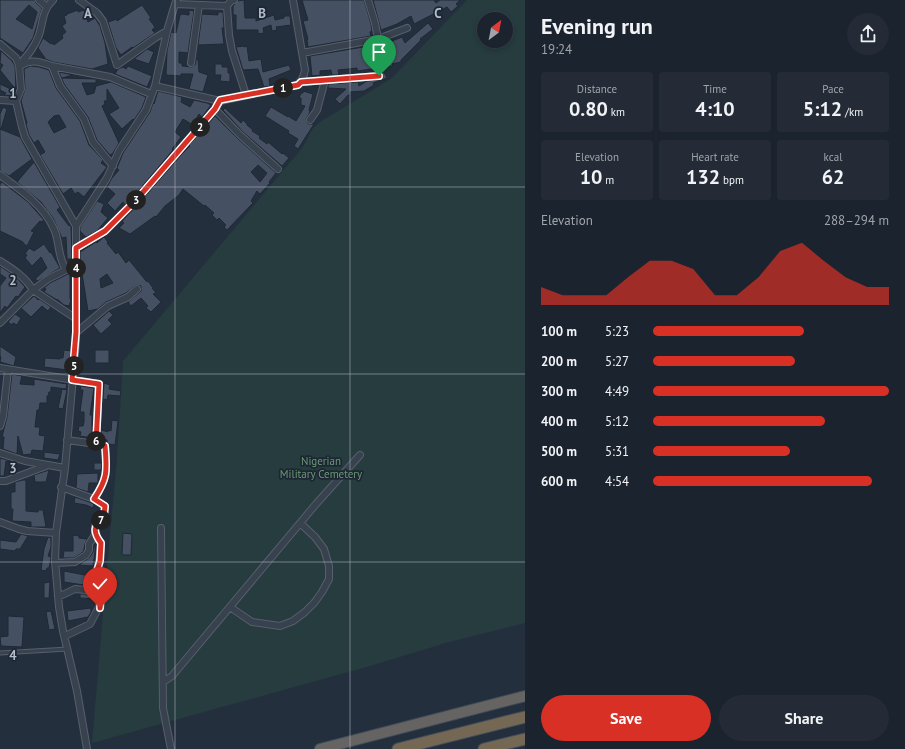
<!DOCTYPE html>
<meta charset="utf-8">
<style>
body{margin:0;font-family:"PT Sans",sans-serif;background:#242b36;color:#f1f3f6;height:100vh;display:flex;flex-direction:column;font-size:15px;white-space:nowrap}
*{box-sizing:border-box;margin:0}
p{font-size:13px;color:#a0a4aa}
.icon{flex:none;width:22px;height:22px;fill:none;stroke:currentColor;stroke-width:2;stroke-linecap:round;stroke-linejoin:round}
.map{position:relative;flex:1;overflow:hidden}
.sheet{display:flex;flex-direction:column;background:#1b232e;width:380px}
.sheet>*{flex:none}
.needle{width:26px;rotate:32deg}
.buttons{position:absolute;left:477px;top:12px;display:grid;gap:8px}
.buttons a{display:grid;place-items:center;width:36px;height:36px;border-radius:50%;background:#1b232e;box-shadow:0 2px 6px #0003,0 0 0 1px #39404a;font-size:20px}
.pin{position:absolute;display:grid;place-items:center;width:34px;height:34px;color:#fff;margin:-41px -17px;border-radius:50% 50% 50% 0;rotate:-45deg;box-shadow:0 0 4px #0007}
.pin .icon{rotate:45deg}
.km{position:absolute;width:20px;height:20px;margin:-10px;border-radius:50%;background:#222;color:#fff;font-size:11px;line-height:20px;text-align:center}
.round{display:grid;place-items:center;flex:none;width:42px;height:42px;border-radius:21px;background:#242b36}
.head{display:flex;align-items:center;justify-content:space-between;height:68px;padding:0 16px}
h1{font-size:22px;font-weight:700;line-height:30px}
.stats{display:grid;grid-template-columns:repeat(3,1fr);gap:6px;height:68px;padding:4px 16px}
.stats div{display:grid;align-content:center;border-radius:4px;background:#242b36;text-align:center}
.stats b{font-size:20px;font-weight:700}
.stats small{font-size:11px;font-weight:400}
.stats p{font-size:11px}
.chart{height:112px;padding:8px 16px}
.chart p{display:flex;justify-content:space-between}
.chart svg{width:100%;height:72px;margin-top:4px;fill:#d93025;opacity:.7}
.action{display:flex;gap:8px;margin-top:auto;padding:8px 16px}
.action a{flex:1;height:46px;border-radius:24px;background:#d93025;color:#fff;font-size:16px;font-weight:700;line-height:46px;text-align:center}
.action a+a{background:#242b36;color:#f1f3f6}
ul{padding:0 16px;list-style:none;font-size:13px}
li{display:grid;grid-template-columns:64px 48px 1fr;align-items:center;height:30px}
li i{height:10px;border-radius:5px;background:#d93025}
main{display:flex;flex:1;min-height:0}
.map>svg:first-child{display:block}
.green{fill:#263c3f;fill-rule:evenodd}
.building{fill:#455162;stroke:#1f2835;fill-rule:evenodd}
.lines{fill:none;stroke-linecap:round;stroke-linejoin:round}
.service-casing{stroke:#565f6c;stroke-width:5}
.minor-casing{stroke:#565f6c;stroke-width:8}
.trunk-casing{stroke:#434c59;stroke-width:12}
.motorway-casing{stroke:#434c59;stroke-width:13}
.service{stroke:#38414e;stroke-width:3}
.minor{stroke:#38414e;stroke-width:6}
.trunk{stroke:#656462;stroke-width:10}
.motorway{stroke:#746855;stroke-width:11}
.route-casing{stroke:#fff;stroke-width:8}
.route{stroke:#d93025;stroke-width:5}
.grid{fill:none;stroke:#b4bcc9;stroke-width:1;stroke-opacity:0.55}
.labels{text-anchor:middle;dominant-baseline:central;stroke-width:3.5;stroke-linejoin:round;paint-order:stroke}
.park-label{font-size:11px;fill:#6b9a76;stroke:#1d2633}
.grid-label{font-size:13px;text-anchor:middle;font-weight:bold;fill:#b4bcc9;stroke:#1d2633;stroke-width:3.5;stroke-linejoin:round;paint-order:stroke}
</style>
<main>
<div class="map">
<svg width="525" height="749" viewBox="0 0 525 749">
<rect width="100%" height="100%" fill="#242f3e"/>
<path class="green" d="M467,0h58v623l-76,19 -79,24 -278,77 15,-176 10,-108 6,-98 180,-214 10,-19 7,-6 72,-44zM484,19h22v22h-22z"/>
<path class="building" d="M0,0h35l1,3 6,5 -9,30 -10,15 -23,-15zM29,5l8,7 -5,17 -16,-10z
M244,0l1,18h11v3l18,-6 1,5 9,-2v-2h6l1,9 -15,2 1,3 -5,1 -1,-6 -8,3 1,5 -6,1v-4h-22v-15h-3v-9l5,-5z
M302,0h62l7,24 1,7 -2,1 1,4 -63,11 -1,-7 1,-1 -5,-18 5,-1z
M373,0h61l2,3 4,-3h20l-4,4 2,2 -7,6 -4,-5 -33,17 -3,-8 -14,8 -16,6z
M142,5l9,13 -2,1 6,8 -3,3 3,3 -22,15 -1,-1 -11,8 -5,-7 -8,-26 9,-3v2z
M78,10v2l6,-2 4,12 7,-4 5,8 5,17 3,21 -16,5 -39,-7 -10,-4h2l-7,-10 5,-10 8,6 2,-1 1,2 9,-7 -1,-3 4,-3 -4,-6 4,-3 -2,-7 3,-1v-1z
M189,10l5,1 -6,42 -9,-1v11h3v3l10,1 3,-2 1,-5 2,-1 1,13 9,3 -5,17 -14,-3 4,-15h-12v2l-15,-1 1,-24 4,-19 5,1 4,-18 2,-1 7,1z
M218,12h5l1,16h-2l2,16 -26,1 4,-31 16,1z
M428,23l5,6 -13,10 1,1 -20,20v2l-9,2 1,2 -36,5v-3l-19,2 1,5h-7l-1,-5 -11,1v4l-8,1 -2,-20 77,-13 15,-6 3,6z
M244,46v1l3,-1 2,15 12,-2 2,13 26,-7 2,5 -22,9 1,7 -6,1 -6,-18 -15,1 -7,-23z
M147,49l7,3 -5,12 -15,-5z
M1,51l11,10 3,5 1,24 -16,-20 3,-5 -3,-2z
M215,64h7v3h6v6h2v9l-10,-1 1,-6h-6z
M30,66l9,1 10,3 7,18 24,33 9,24 14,15 -2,3 6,4 -23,30 -6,-5 -3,2 -4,-6 -8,6 -23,-39 5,-3 -7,-12 -4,3 -5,-8 -3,-11 1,-1 -6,-22 4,-12 -1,-20zM59,115l7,12 -12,6 -6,-11 6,-6z
M128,66l24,10 -5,11 -32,-13 3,-5 5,-2 3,2z
M59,72l14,3 -11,3 34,1v4h-14l5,12 7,-2 2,-7 15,-4 35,15 -4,11 -8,12 -1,-1 -11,10 -13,-15 10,-6 -12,-19v12h-3l1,3 -3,2 17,37 -6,10 -3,2 -13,-15 -9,-23 -24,-33z
M384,72l3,6 -14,5 1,2 -10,6 -14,1v4l-2,-1 -8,9 -5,-5 11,-10 -18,-1v-4l30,-2 1,4 8,-5 13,-1 3,-2 -1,-5z
M0,84l15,7 -2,5 -9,-1 2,-2 -6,-3z
M158,91l24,6 -1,5 9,5 4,-7 13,3 4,2 -9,12 -3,-3 -6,11 -10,-6 -8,13 6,5 -9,12 1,1 -39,46 -9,9 -2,-3 -8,9 -8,-8 8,-9 -8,-7 5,-9 7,-8 -2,-2 6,-15 27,-41 3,-9 1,1z
M303,91l10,3 -4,16 1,2 -4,8 2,4h6l-16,25 -4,-3 4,-7 -10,-6 1,-2 -24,-15 6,-9 17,10v-1l8,5 9,-15 -4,-1v-7h-2l2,-5h2z
M3,107l4,2 -6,20h-1v-15z
M225,108l16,15 2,-3 4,4v1l6,5 -1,1 8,5 -1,2 8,6 1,-2 14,12 1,-1 6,5 -7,8 -39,-34 -20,-22z
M215,116l22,22 39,35 -7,9 1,1 -10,11 -3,-3 -6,10 2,2 -26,27 -3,-3 2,-2 -7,-7 -2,2 -5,-5 2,-2 -9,-8 -1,1 -21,-17 -4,6 -14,11 -9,11 -1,-1 -25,18 -11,-6 5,-5 -2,-1 2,-3 16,-17 41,-47 9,-9 -1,-1zM258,165l9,8 -7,9 -9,-10z
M0,129l20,8 12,22 -23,17 -9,-5z
M34,162l26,45 -3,3 12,16 1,-1 1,2 1,32h-5l-1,-22 -4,1 -9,-20 -12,-16 -24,-20z
M2,182l26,20 16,18 -3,2 -1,-1 -9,10 3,1 -7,14 -4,-3v-1l-23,-11v-47z
M97,201l7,3 -3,8 7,6 -11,13 -11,6 -6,-6v-4z
M104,237l4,5 -1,1 9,11 2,-2 8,11 3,-3 18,22 1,-1 5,7h-1l4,5 -3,1 8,8 -10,10 -5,-4 2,-2 -7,-8 -10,8 -3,-4 13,-11v-5l-5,-1 -10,8 -20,9 -8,7 -10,2 -8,-50v-9l16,-10 1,1zM107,274l6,9 -12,5 -1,-9z
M44,244l6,9 1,-1 9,16 -22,13 -3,-2 12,-11 -6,-11 -9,9 -7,-8 2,-3 -2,-1 4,-6 5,3z
M0,266l16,11 9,10 -7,10 -2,-1 -9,12 -2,-2 -5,7v-27l6,-8 -6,-4z
M70,273v26l1,1 -2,6 -5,-1 -7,-6v1l-13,-8 2,-3 -2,-1 6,-5z
M34,296l4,4 1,-1 12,8 -3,4 -6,-5 -11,11 -10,-9z
M109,311l4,4 -5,5 4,4 -11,10 -8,-9z
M15,314l6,4 -4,7 -4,-2 -1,2 -4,-3z
M0,346l16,11 -2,9 -14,-4 1,-5 -1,-1z
M64,350l7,1 -3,19 -24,-3 1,-9 15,1v-1h3z
M95,350h14v13h-14z
M12,374l10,2 -2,8 14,1v-6l33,5 -1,5 -15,-2v5h-2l-1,4h-1v7h-7l-1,7h-2l-2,17h5l-1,8 6,1 -2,15 -11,-1 -1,4 -8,1 -5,-19 -1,18 -14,-5 1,-12h-2l5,-20z
M104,383l6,2 -1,4 12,2 -1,5 -12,-1 -1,5 -4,-1z
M81,386l13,2 -4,27h2v23l-12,-2 1,-4 -3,-1 1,-5h4l1,-4v-10h-4l3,-22h-3z
M62,389l5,1 -4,19 -5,-1z
M112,420l6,1 -3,24 -6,-1 -2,-2v-2l-6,-1v-9l7,2v-2l3,1z
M44,452l16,2 -2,6 -14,-2z
M0,458l11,3h-5l-2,15h-4z
M12,461l5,2 -1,9 -4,2z
M94,463h8l-1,7h-7z
M49,470l-3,12h-11l-1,-7z
M98,473v10h-9l-1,9 -12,-4 1,-14z
M23,480h3v31l12,1v-2h5l3,17h-15v-5l-19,-1 1,-12h-2v-17h4v-10z
M75,497l17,6 2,2 -1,3 -7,-3 -12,-2z
M123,533l9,1 -1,21h-9z
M21,534l7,2 -8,13h-4l-1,2 -15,-2v-9l16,2z
M73,535l6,1v2l8,1 -2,5 -1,5 -1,3 -9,6h-11l1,-7h9z
M48,537l3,1v9l-3,9 3,1v1l-2,10h-2l-1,3 -5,-1 3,-21z
M95,544h1l-3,22 -14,-1 11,-8 3,-5z
M64,571l26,5 -6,9 -20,-3z
M50,582l-1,16h-5v-15z
M95,586l2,1 -1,12 -16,-1v-4h8z
M91,608v4l-3,5 -20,4 -1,-10z
M51,611l4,18 -6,1 -3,-18z
M8,616l16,1 -2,30 -21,-1 -1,-9 8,-1z"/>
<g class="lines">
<g class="service-casing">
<path id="service" d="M0,653l68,-4"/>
</g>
<g class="minor-casing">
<path id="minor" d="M39,0l8,7
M79,0l18,13 6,8 14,44 38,-27 12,-7
M175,4l52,2 4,-5 3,-1
M227,6l2,29 3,16 14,44
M378,39l29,-11
M0,44l16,14 3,7 2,24 -5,12 6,26 3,10 51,89
M302,53l76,-14 -3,-16 -7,-23
M191,63l8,-58
M19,65c8,-9 16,-18 20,-30 4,-12 3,-25 14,-35
M21,65c11,-6 20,-3 31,1
M301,82l78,-6
M155,86l65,15
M0,100l16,1
M215,109l25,26 38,34
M310,120l7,-10 8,-30
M113,166l-20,-24 -9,-23 -24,-33 -8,-20 58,11 41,17
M0,175c20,14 44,31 54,54 6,13 3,26 12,41l10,-3
M76,248l29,-17 32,-32 78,-90 5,-8 77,-16c5,-4 7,-9 8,-15l-12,-70
M0,261c13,8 25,16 33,29l42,28
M0,323l33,-33 15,-11 18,-9
M77,332l31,-26 20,-9 9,-8
M0,368l99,16 -3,60 9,2c2,25 3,32 -11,53l-33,-12
M0,426l3,-10 5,-46
M67,440l29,4
M0,453l25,8 40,7
M0,481h6l40,-15
M0,522l19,7 8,2 29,2
M161,528l2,180 8,41
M55,563l20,-1 11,-7 3,-5v-6l6,-9v-9l9,-10 1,-10 -11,-7
M58,597l17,-8 11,1c12,-13 14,-30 15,-47l-6,-8
M230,607l22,15 28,4 13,-5 12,-9 9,-9 8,-11 7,-13v-13l-5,-17 -9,-12 -15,-14
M65,636l25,-12 9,-17 3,-23 -8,-4
M163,682l9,-6 144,-172 44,-49
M87,749l-10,-58 -14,-60 -4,-24 -4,-46 1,-28 9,-65 11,-126v-116l31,-48 12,-27 27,-41 9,-24 12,-55 8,-27 2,-4"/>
</g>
<g class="trunk-casing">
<path id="trunk" d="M320,749l205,-53"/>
</g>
<g class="motorway-casing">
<path id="motorway" d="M398,749l127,-32
M484,749l41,-10"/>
</g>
<use href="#service" class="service"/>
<use href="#minor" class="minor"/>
<use href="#trunk" class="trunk"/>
<use href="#motorway" class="motorway"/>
</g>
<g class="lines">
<g class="route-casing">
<path id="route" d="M100,608l2,-24 -8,-4 6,-19 1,-18c-9,-12 -7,-17 3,-27l1,-10 -11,-7c14,-21 13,-28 11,-53l-9,-2 3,-60 -27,-4 4,-48v-84l29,-17 32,-32 78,-90 5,-9 78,-15 3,-3 78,-6"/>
</g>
<use href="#route" class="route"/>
</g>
<path class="grid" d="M175,0v749M350,0v749M0,187h525M0,374h525M0,562h525"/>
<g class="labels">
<g class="park-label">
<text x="321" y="461">Nigerian<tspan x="321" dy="13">Military Cemetery</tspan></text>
</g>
</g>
<g class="grid-label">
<text x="88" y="18">A</text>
<text x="262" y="18">B</text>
<text x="438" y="18">C</text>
<text x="13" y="98">1</text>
<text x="13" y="285">2</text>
<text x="13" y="473">3</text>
<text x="13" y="660">4</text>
</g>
</svg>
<div class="buttons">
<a><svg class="needle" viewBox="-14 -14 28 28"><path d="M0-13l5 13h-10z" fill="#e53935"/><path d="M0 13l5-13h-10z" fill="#a0a4aa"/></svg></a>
</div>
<div class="pin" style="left:379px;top:76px;background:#1e9e55"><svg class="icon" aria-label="arrive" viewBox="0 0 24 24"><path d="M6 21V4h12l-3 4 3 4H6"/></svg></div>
<div class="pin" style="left:100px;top:608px;background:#d93025"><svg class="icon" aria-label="check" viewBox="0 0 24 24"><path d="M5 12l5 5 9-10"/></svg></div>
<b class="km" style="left:283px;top:88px">1</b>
<b class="km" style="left:200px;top:127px">2</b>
<b class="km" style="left:136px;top:200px">3</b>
<b class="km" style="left:76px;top:268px">4</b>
<b class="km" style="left:74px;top:366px">5</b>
<b class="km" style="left:96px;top:441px">6</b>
<b class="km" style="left:101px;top:520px">7</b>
</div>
<section class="sheet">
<div class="head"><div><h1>Evening run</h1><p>19:24</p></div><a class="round"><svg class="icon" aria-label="share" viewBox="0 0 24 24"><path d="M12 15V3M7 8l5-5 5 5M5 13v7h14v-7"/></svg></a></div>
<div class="stats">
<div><p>Distance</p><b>0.80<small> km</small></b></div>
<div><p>Time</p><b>4:10</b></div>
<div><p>Pace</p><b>5:12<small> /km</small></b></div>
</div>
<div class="stats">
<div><p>Elevation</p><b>10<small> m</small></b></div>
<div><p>Heart rate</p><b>132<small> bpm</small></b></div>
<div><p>kcal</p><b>62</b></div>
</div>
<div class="chart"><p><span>Elevation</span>288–294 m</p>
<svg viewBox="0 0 160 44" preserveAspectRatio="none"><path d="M0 44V33L10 38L20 38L30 38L40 27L50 17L60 17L70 22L80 38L90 38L100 27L110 11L120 6L130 17L140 27L150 33L160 33V44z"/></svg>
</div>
<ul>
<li><b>100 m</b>5:23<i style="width:64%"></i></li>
<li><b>200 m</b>5:27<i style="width:60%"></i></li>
<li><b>300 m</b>4:49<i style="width:100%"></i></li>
<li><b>400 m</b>5:12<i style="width:73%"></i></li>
<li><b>500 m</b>5:31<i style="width:58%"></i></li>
<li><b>600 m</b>4:54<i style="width:93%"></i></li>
</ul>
<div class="action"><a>Save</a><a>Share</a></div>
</section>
</main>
